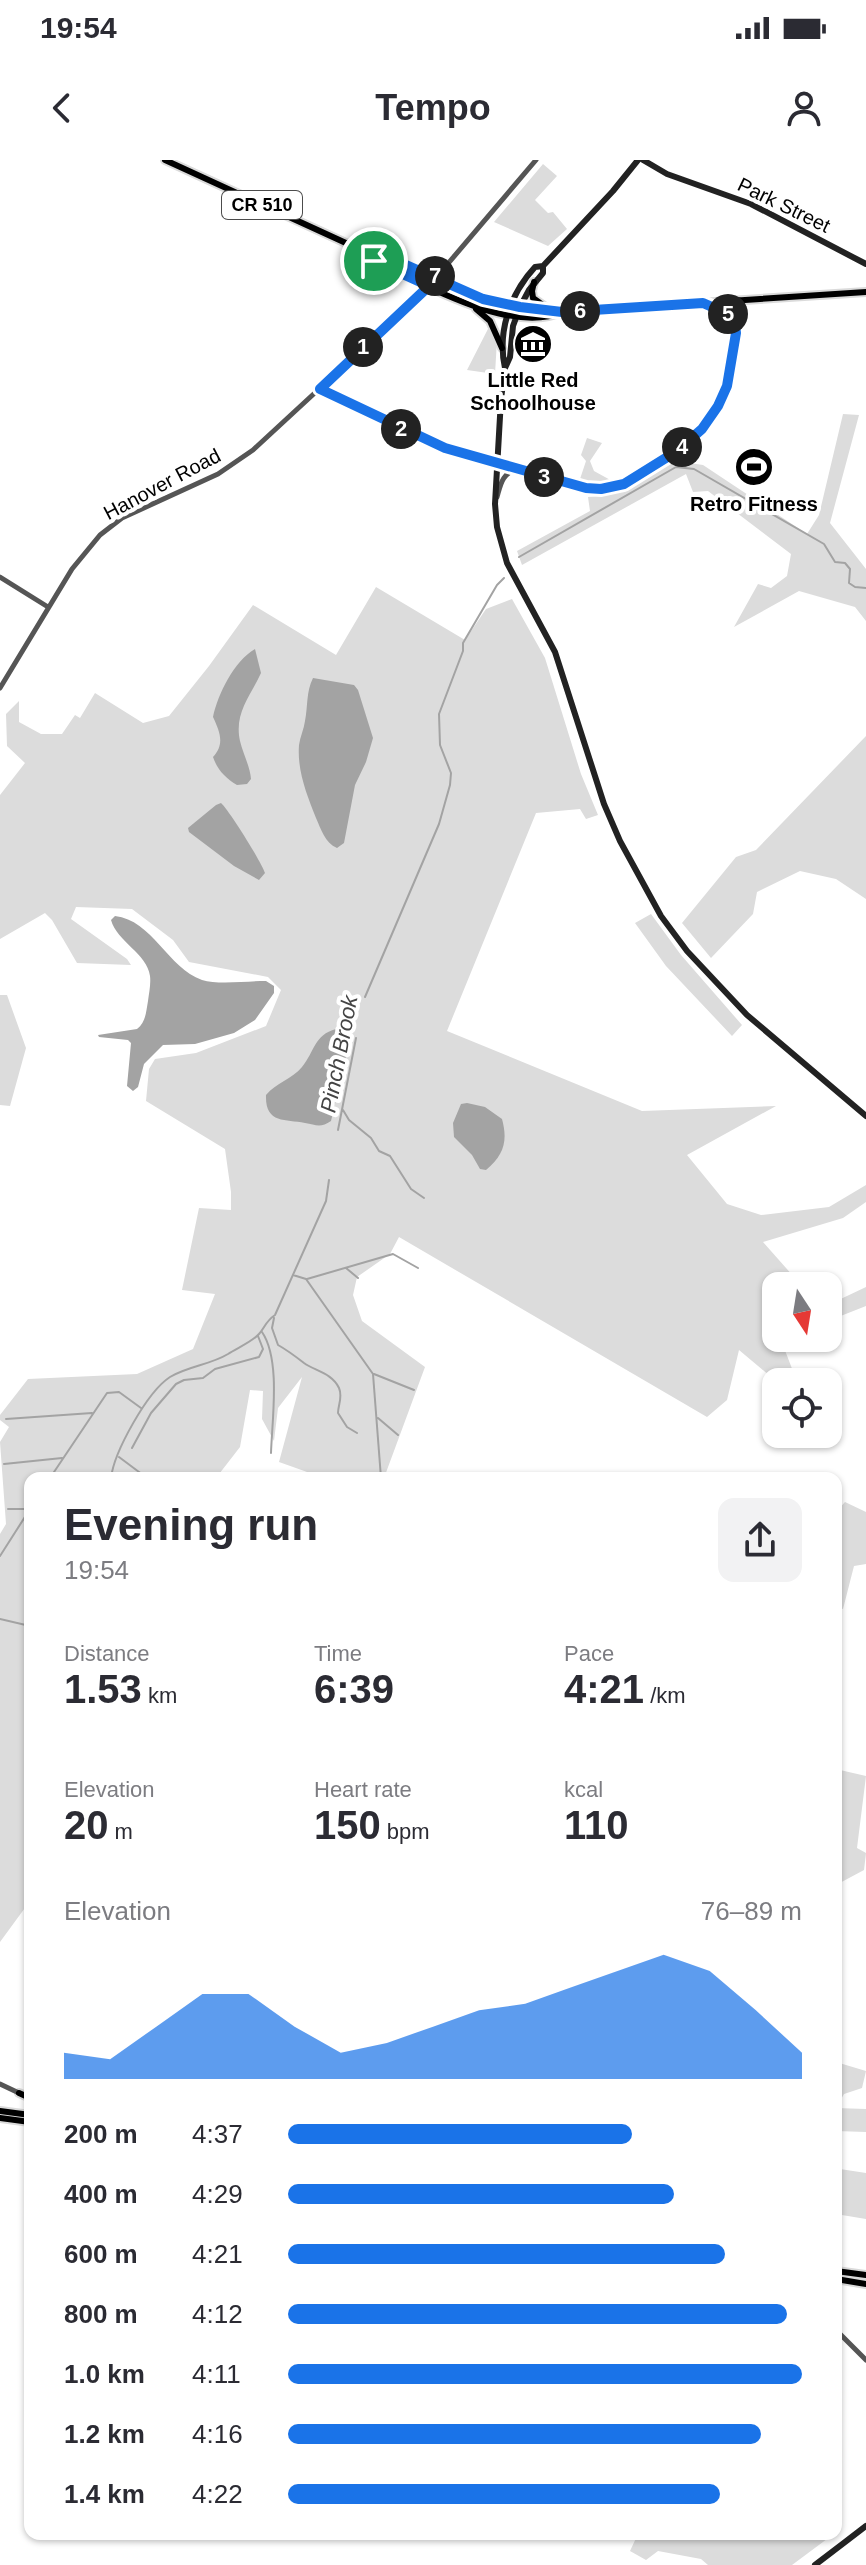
<!DOCTYPE html>
<meta charset="utf-8">
<style>
body{margin:0;font-family:Arial,sans-serif;background:#f2f2f3;color:#2b2b33;height:100vh;display:flex;flex-direction:column;font-size:30px;white-space:nowrap}
*{box-sizing:border-box;margin:0}
p{font-size:26px;color:#7c7c81}
.icon{flex:none;width:44px;height:44px;fill:none;stroke:currentColor;stroke-width:2;stroke-linecap:round;stroke-linejoin:round}
.map{position:relative;flex:1;overflow:hidden}
.side{position:absolute;left:24px;top:1312px;width:818px;height:1068px;display:flex;flex-direction:column;background:#fff;border-radius:16px;box-shadow:0 2px 6px #0004}
.side>*{flex:none}
.needle{width:52px;rotate:168deg}
.buttons{position:absolute;left:762px;top:1112px;display:grid;gap:16px}
.buttons a{display:grid;place-items:center;width:80px;height:80px;border-radius:16px;background:#fff;box-shadow:0 2px 6px #0004;font-size:40px}
.pin{position:absolute;display:grid;place-items:center;width:68px;height:68px;color:#fff;margin:-34px;border:4px solid #fff;border-radius:50%;box-shadow:0 2px 8px #0007}
.km{position:absolute;width:40px;height:40px;margin:-20px;border-radius:50%;background:#222;color:#fff;font-size:22px;line-height:40px;text-align:center}
.round{display:grid;place-items:center;flex:none;width:84px;height:84px;border-radius:16px;background:#f2f2f3}
.summary{display:flex;align-items:center;justify-content:space-between;height:136px;padding:0 40px}
h1{font-size:44px;font-weight:700;line-height:60px}
.metrics{display:grid;grid-template-columns:repeat(3,1fr);gap:12px;height:136px;padding:8px 40px}
.metrics div{display:grid;align-content:center}
.metrics b{font-size:40px;font-weight:700}
.metrics small{font-size:22px;font-weight:400}
.metrics p{font-size:22px}
.chart{height:224px;padding:16px 40px}
.chart p{display:flex;justify-content:space-between}
.chart svg{width:100%;height:144px;margin-top:8px;fill:#1a73e8;opacity:.7}
ul{padding:0 40px;list-style:none;font-size:26px}
li{display:grid;grid-template-columns:128px 96px 1fr;align-items:center;height:60px}
li i{height:20px;border-radius:10px;background:#1a73e8}
.status{display:flex;justify-content:space-between;align-items:center;height:56px;padding:0 40px;background:#fff;direction:ltr}
.status svg{height:22px;fill:currentColor}
header{display:flex;justify-content:space-between;align-items:center;height:104px;padding:0 40px;background:#fff;font-size:36px;font-weight:700}
.map>svg:first-child{display:block}
.green{fill:#dcdcdc}
.water{fill:#a3a3a3}
.lines{fill:none;stroke-linecap:round;stroke-linejoin:round}
.stream{stroke:#a3a3a3;stroke-width:2}
.primary-casing{stroke:#dbdbdb;stroke-width:10}
.tertiary{stroke:#555;stroke-width:5}
.secondary{stroke:#222;stroke-width:6}
.primary{stroke:#000;stroke-width:6}
.route-casing{stroke:#fff;stroke-width:16}
.route{stroke:#1a73e8;stroke-width:10}
.labels{text-anchor:middle;dominant-baseline:central;stroke-width:8;stroke-linejoin:round;paint-order:stroke}
.shield{fill:#fff;stroke:#4c4c4c;stroke-width:2}
.shield-label{font-size:18px;font-weight:bold;fill:#000}
.street-label{font-size:20px;fill:#000;stroke:#fff}
.poi-label{font-size:20px;font-weight:bold;fill:#000;stroke:#fff}
.water-label{font-size:22px;font-style:italic;fill:#444;stroke:#fff}
</style>
<div class="status"><b>19:54</b><svg viewBox="0 0 49 12"><path d="M0 12V9h3v3zM5 12V6h3v6zM10 12V3h3v9zM15 12V0h3v12zM26 1h20v11H26zM47 4h2v5h-2z"/></svg></div>
<header><svg class="icon" aria-label="back" viewBox="0 0 24 24"><path d="M15 5l-7 7 7 7"/></svg>Tempo<svg class="icon" aria-label="person" viewBox="0 0 24 24"><circle cx="12" cy="8" r="4"/><path d="M4 21q1-7 8-7t8 7"/></svg></header>
<div class="map">
<svg width="866" height="2405" viewBox="0 0 866 2405">
<rect width="100%" height="100%" fill="#fff"/>
<path class="green" d="M543,4l14,12 -22,24 13,13 5,-1 14,17 -19,17 -54,-24z
M490,165l7,15 -2,34 -28,-4z
M843,254l16,1 -29,108 36,46v52l-11,-14 -56,-16 -65,36 24,-43 13,4 16,-12 4,-22 -83,-63 -15,1 -7,-18 -164,91 -5,-14 73,-40 -2,-14 20,-2 -28,-16 6,-18 -5,-6 6,-17 15,5 -12,18 4,10 20,11 49,-23 40,6 104,69 12,-19z
M376,427l89,53 21,-31 26,-10 33,59 36,116 17,41 -12,4 -6,-10 -44,4 -89,218 195,80 134,-5 -89,49 40,49 34,11 68,-8 37,-22v17l-23,16 -80,24 39,44h-26v52h9l-4,2 15,39 -19,3 -38,-32 -12,50 -20,17 -308,-180 -9,17 -33,23 -4,18 9,26 63,46 -41,111h-60l-45,-16 23,-85 -24,31 -4,33 -12,-22 1,-28 -13,-1 -10,57 -24,31h-186v423l-30,41v-408l6,-10 -6,-82 9,-15 -9,-7v-5l28,-36 109,-5 56,-25 22,-55 -33,-4 17,-82 32,2v-18l-6,-43 -79,-48 3,-32 6,-10 41,-6 70,-27 15,-36 -13,-13 -79,-15 -16,-22 -41,-31 -56,-2 -5,12 56,40 4,6 -54,-2 -25,-43 -7,-7 -45,26v-144l25,-32 -18,-17 -1,-32 13,-13v21l22,12h21l13,-19 5,3 15,-25 48,30 26,-7 40,-50 44,-61 83,50z
M866,576v163l-30,-20 -36,-8 -43,21 -4,22 -42,44 -29,-35 54,-66 20,-7z
M651,754l30,41 61,70 -10,11 -66,-70 -31,-43z
M0,835h7l19,53 -16,58 -10,-1z
M866,1127v19l-38,15v-16z
M845,1342l21,10v52l-12,2 -11,43 -7,-2v-95z
M836,1580l6,2 -2,28 26,6 -9,72 9,5 -2,17 -28,15z
M836,1902l30,9 -4,17 -18,6 -8,14z
M836,1948l30,1v23l-30,-1z
M840,2009l26,4v46l-30,-5z
M638,2374h182l7,5 -35,26h-84l-7,-6 -43,-8 -12,9 -16,-9z"/>
<path class="water" d="M255,489l6,24c-11,24 -27,40 -21,68 3,13 10,25 11,38l-4,5 -10,1c-12,-7 -20,-16 -24,-28 12,-13 7,-25 0,-40 5,-23 21,-56 42,-68z
M313,518l41,7 4,5 15,48 -7,24 -11,23 -11,58 -7,5c-12,-5 -16,-19 -21,-30 -9,-23 -19,-47 -17,-73 1,-8 5,-16 6,-24 3,-15 1,-29 8,-43z
M221,643c8,7 41,60 44,70l-6,7 -25,-14 -45,-34 -1,-4 28,-23z
M115,756c37,4 53,52 87,64 16,5 46,1 64,1l8,5v7l-19,27 -21,13 -39,11 -32,1 -19,19 -6,23 -5,4 -6,-5 4,-43 -3,-3 -29,-3 -1,-2 39,-6c9,-7 9,-17 11,-28 1,-8 3,-17 2,-25 -3,-23 -33,-34 -39,-56z
M336,869l8,1 5,4v9l-18,78c-10,7 -15,4 -26,2 -20,-4 -40,1 -39,-28 10,-12 26,-16 36,-28 13,-16 12,-32 34,-38z
M467,943l18,4 17,12c6,22 2,36 -16,51l-6,-1 -8,-14 -18,-18 -1,-14 8,-19z"/>
<g class="lines">
<path class="stream" d="M519,397l157,-90 18,2 130,75 11,18 10,1 5,6 -1,14 6,4 11,1
M365,837l74,-173 11,-39 1,-12 -11,-28 -1,-31 24,-63v-8l34,-58 7,-7
M343,950l6,10 22,18 8,13 11,5 21,33 13,9
M338,970l18,-92
M346,1108l12,10
M293,1115l13,4 67,95 8,104
M307,1119l86,-25 25,14
M274,1158l-2,10 6,17c9,5 17,11 26,18 11,8 28,10 35,25 4,9 -1,17 -1,25l9,14 10,6
M262,1172c19,28 10,88 9,121
M374,1214l40,16
M378,1258l20,17
M6,1259l86,-6
M132,1288l19,-35 25,-29 8,-4 19,-2 12,-9 44,-12 4,-8 -5,-13
M119,1297l28,21
M4,1304l58,-6
M50,1318l57,-85 12,-1 22,16
M111,1318c3,-26 36,-86 59,-101 18,-11 40,-12 58,-23 9,-6 24,-12 31,-20 6,-7 7,-13 16,-19l51,-114 3,-21
M8,1349h22
M0,1396l30,-47
M0,1459l30,7"/>
<g class="primary-casing">
<path id="primary" d="M165,0l194,89 22,5 102,45 37,8 42,5 304,-20
M362,91l12,10c47,22 137,74 188,51
M534,122l-2,9 1,7 14,10
M707,144c15,7 26,11 29,29
M476,149l14,12 12,27
M19,1933l11,5
M0,1951l30,4
M0,1958l30,4
M836,2111l30,4
M836,2119l30,5"/>
</g>
<path class="tertiary" d="M320,229c40,20 80,41 121,58 31,11 63,18 94,27 21,6 44,16 66,15 21,0 38,-13 55,-24 70,-45 79,-84 84,-165
M497,337c4,-14 5,-23 20,-28
M0,417l48,30
M0,528l72,-119 28,-34 22,-17 96,-44 35,-24 170,-157 113,-133
M0,1924l19,9
M836,2170l30,30"/>
<path class="secondary" d="M638,0l-25,31 -70,75v7l-14,17 -9,17 -7,19 -3,31 -5,11 -4,31 -6,105 2,23 10,36 48,89 49,152 16,37 41,75 26,35 60,64 119,101
M643,0l24,14 84,30 115,60
M505,208c-8,-36 5,-74 30,-101l8,-1
M815,2405l51,-39"/>
<use href="#primary" class="primary"/>
</g>
<g class="lines">
<g class="route-casing">
<path id="route" d="M359,89l22,5 102,45 37,8 42,5 141,-9 25,11 7,11 1,8 -9,53 -9,20 -16,23 -25,22 -53,33 -23,5 -15,-1 -141,-40 -125,-59 109,-103 -55,-25z"/>
</g>
<use href="#route" class="route"/>
</g>
<defs>
<g id="museum-disc" transform="scale(2)"><circle r="9.5" fill="#000" stroke="#fff"/><path d="M0-6L6-3V-2H-6V-3ZM-5-1h2V3h-2ZM-1-1h2V3h-2ZM3-1h2V3H3ZM-6 4H6V6H-6Z" fill="#fff"/></g>
<g id="stadium-disc" transform="scale(2)"><circle r="9.5" fill="#000" stroke="#fff"/><path d="M0-5a6.5 5 0 1 0 0 10a6.5 5 0 1 0 0-10ZM-3.5-1.8h7v3.6h-7Z" fill="#fff"/></g>
</defs>
<g fill-rule="evenodd">
<use href="#museum-disc" x="533" y="184"/>
<use href="#stadium-disc" x="754" y="307"/>
</g>
<g class="labels">
<rect class="shield" x="222" y="31" width="80" height="28" rx="6"/>
<g class="shield-label">
<text x="262" y="45">CR 510</text>
</g>
<g class="street-label">
<text transform="translate(784 45) rotate(26)">Park Street</text>
<text transform="translate(162 324) rotate(-28)">Hanover Road</text>
</g>
<g class="poi-label">
<text x="533" y="220">Little Red<tspan x="533" dy="23">Schoolhouse</tspan></text>
<text x="754" y="344">Retro Fitness</text>
</g>
<g class="water-label">
<text transform="translate(339 894) rotate(-79)">Pinch Brook</text>
</g>
</g>
</svg>
<div class="buttons">
<a><svg class="needle" viewBox="-14 -14 28 28"><path d="M0-13l5 13h-10z" fill="#e53935"/><path d="M0 13l5-13h-10z" fill="#7c7c81"/></svg></a>
<a><svg class="icon" aria-label="locate" viewBox="0 0 24 24"><circle cx="12" cy="12" r="6"/><path d="M12 2v4M12 18v4M2 12h4M18 12h4"/></svg></a>
</div>
<div class="pin" style="left:374px;top:101px;background:#1e9e55"><svg class="icon" aria-label="arrive" viewBox="0 0 24 24"><path d="M6 21V4h12l-3 4 3 4H6"/></svg></div>
<b class="km" style="left:363px;top:187px">1</b>
<b class="km" style="left:401px;top:269px">2</b>
<b class="km" style="left:544px;top:317px">3</b>
<b class="km" style="left:682px;top:287px">4</b>
<b class="km" style="left:728px;top:154px">5</b>
<b class="km" style="left:580px;top:151px">6</b>
<b class="km" style="left:435px;top:116px">7</b>
<section class="side">
<div class="summary"><div><h1>Evening run</h1><p>19:54</p></div><a class="round"><svg class="icon" aria-label="share" viewBox="0 0 24 24"><path d="M12 15V3M7 8l5-5 5 5M5 13v7h14v-7"/></svg></a></div>
<div class="metrics">
<div><p>Distance</p><b>1.53<small> km</small></b></div>
<div><p>Time</p><b>6:39</b></div>
<div><p>Pace</p><b>4:21<small> /km</small></b></div>
</div>
<div class="metrics">
<div><p>Elevation</p><b>20<small> m</small></b></div>
<div><p>Heart rate</p><b>150<small> bpm</small></b></div>
<div><p>kcal</p><b>110</b></div>
</div>
<div class="chart"><p><span>Elevation</span>76–89 m</p>
<svg viewBox="0 0 160 44" preserveAspectRatio="none"><path d="M0 44V36L10 38L20 28L30 18L40 18L50 28L60 36L70 33L80 28L90 23L100 21L110 16L120 11L130 6L140 11L150 23L160 36V44z"/></svg>
</div>
<ul>
<li><b>200 m</b>4:37<i style="width:67%"></i></li>
<li><b>400 m</b>4:29<i style="width:75%"></i></li>
<li><b>600 m</b>4:21<i style="width:85%"></i></li>
<li><b>800 m</b>4:12<i style="width:97%"></i></li>
<li><b>1.0 km</b>4:11<i style="width:100%"></i></li>
<li><b>1.2 km</b>4:16<i style="width:92%"></i></li>
<li><b>1.4 km</b>4:22<i style="width:84%"></i></li>
</ul>
</section>
</div>
